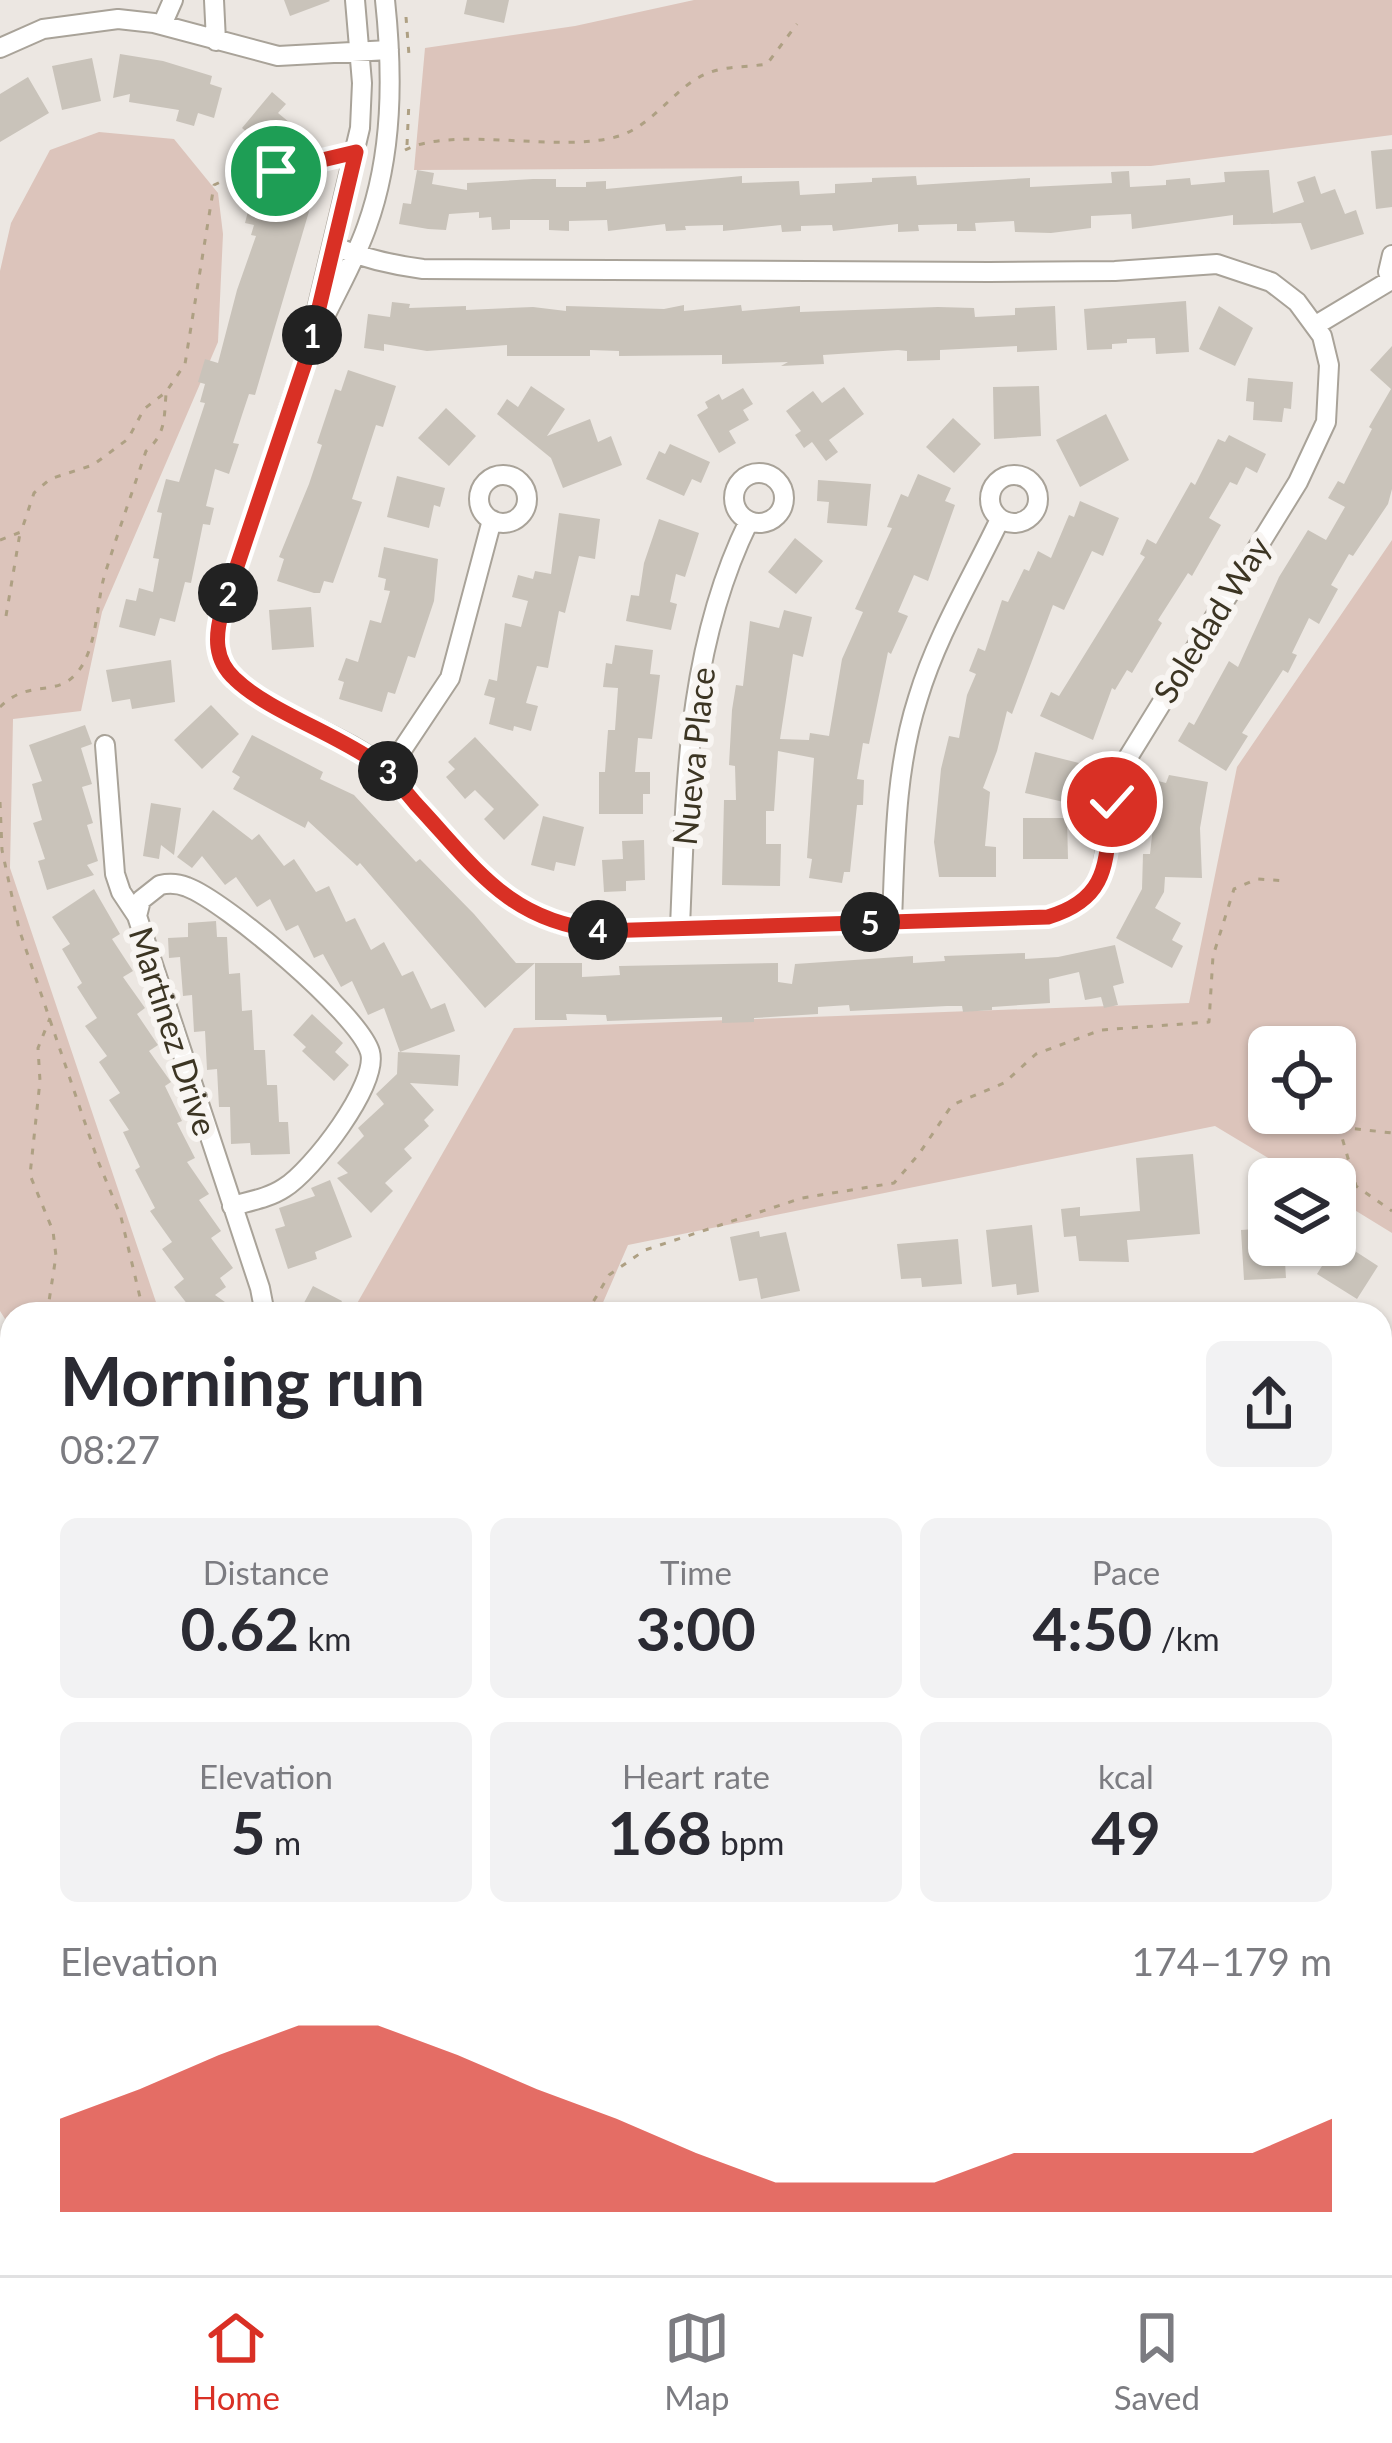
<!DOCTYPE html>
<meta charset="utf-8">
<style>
body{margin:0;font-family:Lato,sans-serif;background:#f2f2f3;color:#2b2b33;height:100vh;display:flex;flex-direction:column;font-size:45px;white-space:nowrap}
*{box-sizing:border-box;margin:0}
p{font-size:39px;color:#7c7c81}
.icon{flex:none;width:66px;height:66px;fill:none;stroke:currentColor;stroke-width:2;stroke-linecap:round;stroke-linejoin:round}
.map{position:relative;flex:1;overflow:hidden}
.drawer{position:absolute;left:0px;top:1302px;width:1392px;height:975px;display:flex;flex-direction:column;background:#fff;border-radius:36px 36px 0 0;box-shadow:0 3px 9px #0004}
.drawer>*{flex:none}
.controls{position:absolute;left:1248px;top:1026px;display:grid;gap:24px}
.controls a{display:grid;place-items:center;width:108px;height:108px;border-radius:18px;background:#fff;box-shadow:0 3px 9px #0004;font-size:60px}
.pin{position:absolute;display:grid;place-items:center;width:102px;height:102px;color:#fff;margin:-51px;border:6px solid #fff;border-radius:50%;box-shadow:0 3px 12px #0007}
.km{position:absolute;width:60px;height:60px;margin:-30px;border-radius:50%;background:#222;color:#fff;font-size:33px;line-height:60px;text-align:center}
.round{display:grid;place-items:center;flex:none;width:126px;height:126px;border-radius:18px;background:#f2f2f3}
.summary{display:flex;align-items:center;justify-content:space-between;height:204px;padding:0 60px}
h1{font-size:66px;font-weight:700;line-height:90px}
.metrics{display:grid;grid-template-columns:repeat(3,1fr);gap:18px;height:204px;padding:12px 60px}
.metrics div{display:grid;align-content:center;border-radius:18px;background:#f2f2f3;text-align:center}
.metrics b{font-size:60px;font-weight:700}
.metrics small{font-size:33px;font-weight:400}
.metrics p{font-size:33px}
.chart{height:336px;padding:24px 60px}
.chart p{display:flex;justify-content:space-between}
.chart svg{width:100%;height:216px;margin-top:12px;fill:#d93025;opacity:.7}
.dock{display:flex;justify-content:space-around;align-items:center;height:168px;border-top:3px solid #e1e1e2;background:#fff;font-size:33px;color:#7c7c81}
.dock a{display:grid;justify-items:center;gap:6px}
.dock .active{color:#d93025}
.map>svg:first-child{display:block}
.green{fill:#dcc4bb;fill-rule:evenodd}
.water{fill:#c5cf8c}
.building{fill:#c9c3ba}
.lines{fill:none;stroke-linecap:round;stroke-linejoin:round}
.minor-casing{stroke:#a9a399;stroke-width:22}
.path{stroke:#aea083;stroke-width:3;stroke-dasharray:6 9;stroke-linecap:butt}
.minor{stroke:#fff;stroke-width:18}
.route-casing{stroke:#fff;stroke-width:24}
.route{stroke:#d93025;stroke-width:15}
.labels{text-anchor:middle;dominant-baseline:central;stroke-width:12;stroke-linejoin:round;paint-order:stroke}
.street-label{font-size:33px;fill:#3c3523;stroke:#f8f5f2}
</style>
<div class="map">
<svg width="1392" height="2275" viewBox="0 0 1392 2275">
<rect width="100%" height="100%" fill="#ece7e2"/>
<path class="green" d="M694,0h698v135l-241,31 -737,4 11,-122 150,-22z
M99,132l75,7 44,54 5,41 -5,108 -116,270 -21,99 -68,8 -3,149 150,446h-148v16l-12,-19v-1040l11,-48 39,-73z
M1392,540v693l-57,-35v-19h-32l-88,-53 -587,119 -30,69h-247l163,-286 675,-25 48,-236zM1269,1047h66v66h-66z
M0,1506l12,4v755h60l2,10h-74z
M1392,2020v255h-1167l13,-10h1142v-239z"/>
<path class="water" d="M238,2265h156l-9,10h-160z
M773,2265h239l10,10h-214z"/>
<path class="building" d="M284,0h45l1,1 -40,15z
M467,0h42l-5,23 -40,-9z
M120,54l43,7 49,15 -2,8 12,4 -8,30 -16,-5 -4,13 -18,-5 3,-11 -50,-8 1,-8 -17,4z
M92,58l9,43 -39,9 -10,-44z
M28,77l21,36 -49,29v-48z
M272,92l14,12 -8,9 17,14 -21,27 -32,-26z
M1392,149v58l-16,2 -5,-58z
M417,170l17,3 -2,11 35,6v-7l66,-4h23v8h30v-5l20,-1v8l136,-13v7l57,-2 1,14 35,-2v-9l37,-2v-4l44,-2 1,9 113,-7v9l82,-4 -1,-11 18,-1 1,16 36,-2v-5l24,-2 1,7 34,-3 -1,-10 45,-2 4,43 31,-11 -7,-20 18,-6 6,18 14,-5 10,25 11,-4 8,24 -53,16 -10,-27 -68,2v-10l-101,14 -1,-15 -40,2v12l-40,5 -36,-1 -1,-11 -39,2 1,8h-19v-7l-39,1 1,6 -21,1v-8l-65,7 -1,-6 -31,1v5l-19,1 -1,-7 -58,6v-6l-38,1 1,4 -20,1 -1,-7 -57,7 -1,-11 -38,1v10l-20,-1v-10h-39v9l-18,1 -1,-13 -12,1v-6l-30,2 -3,16 -18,-1 -29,-5 4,-21 8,1z
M253,192l57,16 -55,187 -6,-1 -7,21 -9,28 6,1 -10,30 -14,-5 -9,37 8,2 -4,17 -7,-1 -12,59 -6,-1 -10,40 -15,-4 -5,18 -36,-9 7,-28 10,2 3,-13 14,4 6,-33 -6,-1 9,-45 -5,-1 9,-33 13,3 26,-79 -5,-1 5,-18 -7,-2 7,-23 13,4 19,-73 19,-54 -5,-1 3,-10 -9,-2z
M1186,301l3,51 -33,2 -1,-16 -28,1v4l-15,1v5l-25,1 -3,-41z
M392,302l18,2 -1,4 57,-2v4l67,-3 33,4v-5l98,3 20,-4v6l57,-6 1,6 58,-5v6l138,-5 36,1 1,9 40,-2v-7l40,-2 2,44 -40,2v-6l-77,4v10l-33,1v-10l-9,-1 -75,5 1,9 -43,2 7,-4 -66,2v-9l-103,1v-5l-29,-1v6h-83v-11l-80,6 -43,-7v7l-20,-3 4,-34 22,3z
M1219,306l34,22 -18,38 -36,-17z
M1392,346v143l-4,15 -35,52 -4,-2 -18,31 7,4 -19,35 -10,-6 -17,35 5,2 -9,18 -5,-3 -41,63 6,3 -22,35 -48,-30 11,-19 5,3 35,-64 9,6 41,-90 29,-47 18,10 19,-33 -17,-9 10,-17 6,3 28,-55 -3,-2 22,-38 -21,-19z
M348,370l48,16 -13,41 -7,-2 -24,74 10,3 -29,81 -9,-2 -4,12h-6l-37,-12 7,-22 -5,-2 30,-73 13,-39 -5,-2 18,-54 6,2z
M1248,378l45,4 -2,27 -7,-1 -2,14 -29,-2 1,-18 -8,-1z
M531,386l34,23 -18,27 43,-17 8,23 13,-6 11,29 -59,23 -12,-30 -54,-44 10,-15 11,8z
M1039,386l2,50 -47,3 -1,-52z
M844,387l20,27 -35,26 9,12 -12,9 -14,-19 -8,6 -9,-13 6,-4 -15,-20 27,-20 9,12z
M743,388l10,16 -10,6 6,10 -20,11 7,12 -17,10 -22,-38 11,-7 -3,-6 14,-8 3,6z
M446,408l30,28 -27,30 -31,-28z
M1106,414l23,46 -49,27 -24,-47z
M953,418l28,26 -27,29 -28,-26z
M1229,435l37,19 -9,19 -11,-6 -9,18 -7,-3 -21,36 12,7 -29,51 -4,-3 -30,47 4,3 -30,50 -5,-3 -12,20 -3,-2 -19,52 -53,-24 11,-24 8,4 86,-139 -5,-3 7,-15 9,5 35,-62 4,3 23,-46 7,3z
M670,444l40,18 -9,21 -9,-4 -8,17 -38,-17 13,-28 6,3z
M918,474l33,14 -6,13 10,4 -27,76 -14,-6 -16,37 10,4 -17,38 -3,-2 -19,92 -6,-1 -6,36 7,1 -1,25h-6l-7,67h-6l-2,11 -33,-5 3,-19 -5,-1 7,-100 -36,-7 -4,60h-8v33h15l-1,42 -58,-1 2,-85h12l-1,-34 -6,-1 3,-55 4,-25 7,1 7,-65 29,7 5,-18 28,7 -9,40 -10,-3 -13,85 29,1 1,-7 19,3 13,-77 21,-47 -8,-3 37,-81 -5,-1 14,-33 7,3z
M397,476l48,12 -5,19 -6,-2 -5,23 -42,-11z
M818,480l53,4 -4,42 -40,-3 2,-21 -12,-1z
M1080,501l39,17 -16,38 -11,-5 -28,59 -11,-5 -41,109 -5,-3 -10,40 -14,37 7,4 -5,54 11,1v30h-57l-5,-35 7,-73 8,-33 10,2 8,-43 9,-21 -7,-3 9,-23 7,3 17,-51 6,2 16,-33 5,2 9,-20 13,7 18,-43 5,2z
M559,513l41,6 -5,40 -16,-3 -14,57 -6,-2 -11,57 -11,-2 -11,37 12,3 -7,25 -17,-5 -1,5 -24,-7 6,-26 -11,-3 5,-16 8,2 8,-58 16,4 7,-26 -16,-4 6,-22 15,4 2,-8 16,3z
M659,519l40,14 -14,44 -9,-3 -6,28 7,2 -6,26 -45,-9 5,-26 8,1 5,-33z
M795,538l28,23 -27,33 -28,-22z
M384,547l54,12 -4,42 -19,57 -7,-2 -13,38 -7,-2 -6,20 -43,-13 5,-17 -6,-2 8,-22 12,4 12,-42 11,3 9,-32 -6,-1 2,-11 -8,-2z
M311,607l3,40 -42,3 -3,-40z
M615,645l38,5 -3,24 10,1 -8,64 -14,-1 -3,34h15v22h-7v20h-44v-42h6l3,-42h7l3,-42 -15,-1 3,-24 6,1z
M171,660l4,42 -43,7 -2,-10 -18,3 -6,-32z
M211,705l28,29 -37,35 -28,-29z
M85,725l7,19 -11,4 11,36 -10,3 11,36 -6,2 11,36 -11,4 7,10 -47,15 -9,-29 7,-2 -12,-36 9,-3 -10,-36 10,-3 -13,-36z
M252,735l71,37 -3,7 34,16 62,67 4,-3 54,55 42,49h19l-50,45 -125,-145 -3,3 -49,-45 -3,7 -72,-39 7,-12 -8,-5z
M475,737l64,68 -35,35 -20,-21 10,-10 -19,-19 -10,9 -19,-22 9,-8 -7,-7z
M1035,752l48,12 -4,18 -6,-1 -5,22 -43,-10z
M1169,775l39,7 -8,46 2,50 -37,-1 -1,15 -9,16 26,15 -9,17 11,6 -11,22 -56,-30 26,-49 1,-35h7l8,-73 8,2z
M151,803l30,5 -7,47 -13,-10 -2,14 -16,-3z
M213,810l39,30 7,-6 25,32 10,-7 22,33 13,-6 17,36 9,-4 16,32 13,-8 18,34 11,-5 18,38 14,-6 10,28 -55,21 -16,-44 -16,7 -16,-34 -11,6 -18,-33 -9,4 -16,-33 -12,6 -16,-32 -13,8 -21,-30 -11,8 -23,-29 -10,12 -15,-11z
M543,816l41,11 -9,39 -19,-4 -2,9 -23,-6z
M1023,818h44l1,41h-45z
M644,840l1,40 -19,1v10l-22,1 -2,-32 21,-1 -1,-18z
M94,889l26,45 -8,5 21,32 -10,6 22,31 -8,6 21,31 -9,6 22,31 -6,4 17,35 -5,2 18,35 -8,4 22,32 -10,6 22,31 -10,7 22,30 -13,10 6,9 -11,8 27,19h-47l-21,-27 10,-8 -22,-30 10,-7 -22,-31 5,-3 -20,-38 5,-3 -17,-35 6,-2 -20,-30 11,-7 -21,-31 8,-6 -22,-30 12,-8 -20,-31 5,-4 -20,-34 8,-5 -18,-27z
M216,921l1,16h10l2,37 11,-1 2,38 10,-1 2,40h11l2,35h10l2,37h9l2,32 -39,1 -1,-12 -19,1 -1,-37h-11l-2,-38 -10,1 -2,-39 -11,1 -2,-37 -9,1 -3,-39 -11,1 -1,-20 20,-1v-14z
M1115,945l9,38 -11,3 5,19 -14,3 -3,-11 -16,3 -6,-28 -30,7 1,24 -58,4v3l-29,2 -1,-6h-15l-97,5 -1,-6 -31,2v7l-64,4v4l-32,1v-6l-115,4 -1,-6 -40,-1 1,6h-32v-57h47v14l38,-2 -1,-9 159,-3v19l14,2 3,-20 118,-8v7l32,-2 -1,-5 81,-3v6l33,-2z
M312,1014l31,29 -8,9 14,13 -15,16 -32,-30 4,-4 -13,-12z
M398,1052l62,3 -2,31 -48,-3 24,27 -10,10 5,6 -25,23 8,9 -27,25 8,8 -22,22 -34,-35 11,-5 -11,-10 27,-27 -6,-8 26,-24 -8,-10 21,-20z
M1193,1154l7,80 -73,6 2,22 -50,-1 -3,-25 -12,1 -3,-28 19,-2v9l60,-5 -4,-53z
M330,1180l22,57 -37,15 2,7 -29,10 -13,-40 10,-3 -6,-18 36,-12 -4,-8z
M1032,1225l7,67 -22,3 -1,-11 -24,3 -6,-57z
M1269,1228v17h15l2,33 -42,2 -3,-50z
M759,1231l1,6 26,-5 14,59 -39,8 -4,-21 -18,3 -9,-44z
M958,1239l4,45 -40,3 -1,-9 -20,1 -4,-35z
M1338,1240l40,26 -21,33 -40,-25z
M313,1286l29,15 -7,13h-37z"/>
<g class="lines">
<g class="minor-casing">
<path id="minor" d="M214,0l2,41
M162,25l11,-25
M0,48l43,-19 75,-10 36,4 124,33 111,-6
M333,246c30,12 58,19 90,23l566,3 126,-1 102,-7 54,18 26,20 25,34 7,29 -3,57 -28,60 -174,282c-4,12 -9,25 -12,38 -12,56 5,95 -64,115l-447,14c-93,-9 -125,-64 -184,-127 -11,-11 -20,-25 -31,-35 -43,-36 -112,-53 -151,-90 -21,-19 -20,-43 -13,-68 30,-83 54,-168 84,-252 17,-46 45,-87 61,-133 26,-72 26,-151 18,-226
M1392,255l-4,17 4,9
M316,314l44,-186 2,-45 -7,-83
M1316,325l75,-45
M734 498a25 25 0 1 1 50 0a25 25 0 1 1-50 0Z
M990 499a24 24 0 1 1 48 0a24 24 0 1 1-48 0Z
M479 499a24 24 0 1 1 48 0a24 24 0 1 1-48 0Z
M105,745l10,129 6,18 16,24 123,372 5,26
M388,771l62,-93 42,-158
M137,916l4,-16 19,-15c9,-2 17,-2 27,2 38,14 172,127 183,165 9,32 -58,119 -86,136 -15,10 -34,13 -52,18
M892,921c3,-75 3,-152 26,-223 19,-63 54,-120 82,-179
M680,927c6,-140 6,-278 69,-406
M0,1465l12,8
M1380,1844l12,13
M1380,1970l12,-18
M1380,2248l12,9
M169,2265l1,10"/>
</g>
<path class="path" d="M406,17l3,38
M407,145l2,-44
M405,150c49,-25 156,4 214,-14 37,-12 58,-53 92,-64 17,-6 39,-5 56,-8l30,-40
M0,540l21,-8 13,-39 16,-14 43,-14 35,-26 16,-30 22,-17 19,-28 29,-179 26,-12 36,-2 57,-16
M6,616l14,-83
M0,707c28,-28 54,-10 75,-32 22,-23 21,-68 29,-98 13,-42 28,-84 42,-126 20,-17 18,-33 20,-57
M0,802l2,48 17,79 79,232 23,56 23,97
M1310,1113l29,14 17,59 36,25
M1340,1127l52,6
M47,1314l9,-58 -3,-25 -23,-56 10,-94 -2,-33 12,-30
M586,1314l23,-39 36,-25 157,-52 92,-15 25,-29 33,-49 52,-22 32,-29 65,-24 108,-8 4,-66 21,-67 23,-10 30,2
M1380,2027h12
M1380,2219l12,8
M0,2262l12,-14
M59,2265l2,10
M1358,2265l12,10"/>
<use href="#minor" class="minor"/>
</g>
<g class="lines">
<g class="route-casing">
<path id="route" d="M276,171l80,-19 -48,202 -86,257c-7,25 -8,49 13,68 33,32 102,55 143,85 15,11 26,26 38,40 60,64 92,117 185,127l447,-14c64,-19 57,-58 64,-115"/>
</g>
<use href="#route" class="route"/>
</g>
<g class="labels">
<g class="street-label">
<text transform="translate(1211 619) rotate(-58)">Soledad Way</text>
<text transform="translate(693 756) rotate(-84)">Nueva Place</text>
<text transform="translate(174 1031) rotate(72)">Martinez Drive</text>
</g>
</g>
</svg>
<div class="controls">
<a><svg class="icon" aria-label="locate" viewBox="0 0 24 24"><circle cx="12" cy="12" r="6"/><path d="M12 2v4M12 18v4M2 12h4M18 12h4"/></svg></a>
<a><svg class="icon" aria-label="layers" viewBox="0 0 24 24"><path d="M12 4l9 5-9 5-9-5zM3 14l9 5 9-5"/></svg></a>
</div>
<div class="pin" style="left:276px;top:171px;background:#1e9e55"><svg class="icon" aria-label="arrive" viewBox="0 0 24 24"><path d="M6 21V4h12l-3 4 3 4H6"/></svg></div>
<div class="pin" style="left:1112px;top:802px;background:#d93025"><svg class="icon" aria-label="check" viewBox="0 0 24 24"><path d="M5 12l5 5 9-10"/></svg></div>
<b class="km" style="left:312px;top:335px">1</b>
<b class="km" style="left:228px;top:593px">2</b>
<b class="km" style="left:388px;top:771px">3</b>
<b class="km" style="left:598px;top:930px">4</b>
<b class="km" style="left:870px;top:922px">5</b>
<section class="drawer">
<div class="summary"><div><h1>Morning run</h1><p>08:27</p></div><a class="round"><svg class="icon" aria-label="share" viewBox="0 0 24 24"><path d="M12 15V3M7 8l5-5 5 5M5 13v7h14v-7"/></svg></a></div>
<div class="metrics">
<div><p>Distance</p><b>0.62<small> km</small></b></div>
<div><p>Time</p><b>3:00</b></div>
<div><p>Pace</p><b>4:50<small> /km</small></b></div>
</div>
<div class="metrics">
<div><p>Elevation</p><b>5<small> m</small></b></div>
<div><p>Heart rate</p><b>168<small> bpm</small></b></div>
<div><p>kcal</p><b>49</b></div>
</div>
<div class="chart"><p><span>Elevation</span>174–179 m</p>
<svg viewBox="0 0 160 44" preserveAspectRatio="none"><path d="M0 44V25L10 19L20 12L30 6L40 6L50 12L60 19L70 25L80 32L90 38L100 38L110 38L120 32L130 32L140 32L150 32L160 25V44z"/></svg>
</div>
</section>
</div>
<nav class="dock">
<a class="active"><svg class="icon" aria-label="home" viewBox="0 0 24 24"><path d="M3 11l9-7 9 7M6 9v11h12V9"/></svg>Home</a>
<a><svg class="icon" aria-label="map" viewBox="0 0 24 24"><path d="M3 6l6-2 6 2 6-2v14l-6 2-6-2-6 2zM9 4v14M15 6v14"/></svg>Map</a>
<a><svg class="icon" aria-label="saved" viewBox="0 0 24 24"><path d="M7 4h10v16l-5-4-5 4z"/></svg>Saved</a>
</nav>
